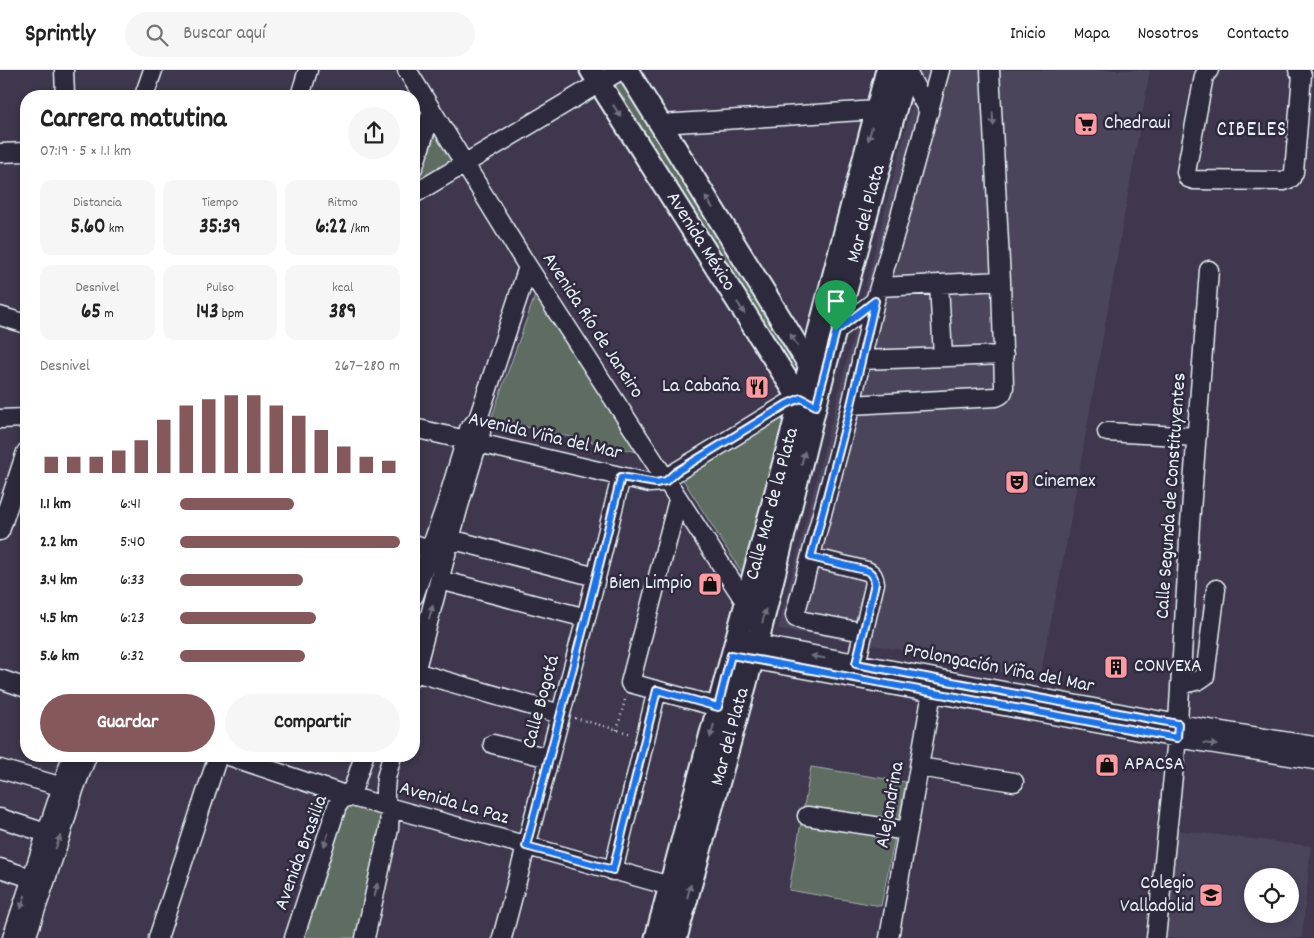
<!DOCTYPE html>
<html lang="es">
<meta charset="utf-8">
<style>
body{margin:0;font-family:Dekko,sans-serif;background:#f6f6f6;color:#222;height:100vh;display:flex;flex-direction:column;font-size:19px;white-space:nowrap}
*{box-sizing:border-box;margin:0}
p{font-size:16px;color:#767676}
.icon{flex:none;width:28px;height:28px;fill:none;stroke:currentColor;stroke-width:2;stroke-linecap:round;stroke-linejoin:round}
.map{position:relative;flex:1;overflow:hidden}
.sheet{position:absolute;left:20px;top:20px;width:400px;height:672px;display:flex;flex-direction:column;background:#fff;border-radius:20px;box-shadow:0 2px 8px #0003}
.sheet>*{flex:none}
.controls{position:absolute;left:1244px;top:798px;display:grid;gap:10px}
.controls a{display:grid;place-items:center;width:55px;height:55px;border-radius:50%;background:#fff;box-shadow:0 2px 8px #0003;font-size:25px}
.pin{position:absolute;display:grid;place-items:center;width:42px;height:42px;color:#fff;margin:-51px -21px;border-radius:50% 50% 50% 0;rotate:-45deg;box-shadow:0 0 5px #0007}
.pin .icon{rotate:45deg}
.round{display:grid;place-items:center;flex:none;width:52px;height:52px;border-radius:26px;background:#f6f6f6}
.overview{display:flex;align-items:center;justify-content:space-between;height:85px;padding:0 20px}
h1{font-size:28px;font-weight:700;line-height:38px}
.stats{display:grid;grid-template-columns:repeat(3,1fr);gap:8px;height:85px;padding:5px 20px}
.stats div{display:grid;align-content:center;border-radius:12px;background:#f6f6f6;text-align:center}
.stats b{font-size:21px;font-weight:700}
.stats small{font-size:14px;font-weight:400}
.stats p{font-size:14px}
.chart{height:140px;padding:10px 20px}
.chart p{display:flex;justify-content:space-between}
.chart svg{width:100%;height:90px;margin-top:5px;stroke:#85585c;stroke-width:6}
.action{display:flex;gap:10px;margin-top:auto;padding:10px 20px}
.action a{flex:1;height:58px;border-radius:30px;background:#85585c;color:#fff;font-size:20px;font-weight:700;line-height:58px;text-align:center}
.action a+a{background:#f6f6f6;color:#222}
ul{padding:0 20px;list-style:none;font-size:16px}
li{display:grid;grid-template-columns:80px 60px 1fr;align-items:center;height:38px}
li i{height:12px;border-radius:6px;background:#85585c}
header{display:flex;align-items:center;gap:30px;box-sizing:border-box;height:70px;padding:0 25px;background:#fff;border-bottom:1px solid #e0e0e0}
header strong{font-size:24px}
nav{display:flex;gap:28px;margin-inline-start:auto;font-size:18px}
.search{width:350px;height:45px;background:#f6f6f6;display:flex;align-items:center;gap:12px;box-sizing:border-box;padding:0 18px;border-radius:28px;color:#767676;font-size:19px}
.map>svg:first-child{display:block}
.built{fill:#4b445b;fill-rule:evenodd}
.green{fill:#5f6c62;stroke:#a4aead}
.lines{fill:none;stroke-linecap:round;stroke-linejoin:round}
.minor-casing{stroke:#e8f1f8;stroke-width:21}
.major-casing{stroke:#e8f1f8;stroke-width:25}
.path{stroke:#e8f1f8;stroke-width:2.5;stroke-dasharray:1 4;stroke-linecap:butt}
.minor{stroke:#2f2a3d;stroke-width:18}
.major{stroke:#2f2a3d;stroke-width:21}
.oneway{fill:#70707e}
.route-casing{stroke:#fff;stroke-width:10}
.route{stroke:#1a73e8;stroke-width:6}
.labels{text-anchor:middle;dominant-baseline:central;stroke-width:5;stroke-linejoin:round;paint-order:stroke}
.poi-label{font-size:20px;fill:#e8f1f8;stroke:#2f2a3d;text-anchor:start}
.street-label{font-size:20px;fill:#e8f1f8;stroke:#2f2a3d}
.neighbourhood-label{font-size:21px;letter-spacing:1px;fill:#e8f1f8;stroke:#2f2a3d}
</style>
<header>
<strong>Sprintly</strong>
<div class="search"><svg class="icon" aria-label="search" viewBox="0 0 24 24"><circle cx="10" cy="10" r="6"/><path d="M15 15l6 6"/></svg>Buscar aquí</div>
<nav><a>Inicio</a><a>Mapa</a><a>Nosotros</a><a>Contacto</a></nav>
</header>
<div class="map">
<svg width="1314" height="868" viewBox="0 0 1314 868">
<rect width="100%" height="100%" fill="#3e374d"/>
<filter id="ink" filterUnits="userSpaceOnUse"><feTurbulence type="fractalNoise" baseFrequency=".02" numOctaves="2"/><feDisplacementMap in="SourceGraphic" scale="10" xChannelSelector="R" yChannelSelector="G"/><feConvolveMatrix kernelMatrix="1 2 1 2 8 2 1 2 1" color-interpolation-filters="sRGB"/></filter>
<g filter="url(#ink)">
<path class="built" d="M921,0h229l-84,476 -27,135 -132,-30 -129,-22z
M1176,760l135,16 -9,92h-137zM1252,806h38v38h-38z"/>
<path class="green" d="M622,12l6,3 165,268 -3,7 -6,3 -170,-274 3,-5z
M438,55l23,36 -41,17z
M538,217l103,166 -150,-34z
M786,344l-42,162 -62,-98z
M811,697l95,15 -25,124 -92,-16z
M346,732l40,15 -30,121h-54z"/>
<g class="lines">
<g class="minor-casing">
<path id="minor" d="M64,0l1,26
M407,0l121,197 218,336
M906,0l23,42
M1209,0l-5,6 -18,96 2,6 6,2 90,1 7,-3 3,-6 8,-97 -4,-5
M144,26l9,-26
M300,26l8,-26
M661,54l216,-14
M0,83l26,-1
M414,96l18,-55
M414,124l207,-124
M939,214l4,73
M879,217l122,-6
M0,246l26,8
M836,261l39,-30
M861,290l143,-5
M851,335l145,-8c6,-2 7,-4 8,-10l-3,-106 -11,-211
M0,349l26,-1
M414,358l236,55 13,-1 13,-10 111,-68 14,-5
M1107,362l90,5
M678,430l-48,183 88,24
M0,461l26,-79
M450,469l146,38
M414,474l27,9
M811,487l56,14c6,3 7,6 8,12l-19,81
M440,510l146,38
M414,526l32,-91 23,-76 9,-10 50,-152
M863,562l-59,-11 -8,-3 -1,-3 56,-210 24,-104 27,-92 38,-139
M744,572l434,82 136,22
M739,587l438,81 137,22
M415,602l145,42
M414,606l44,-167 23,-77
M0,609l26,9
M1180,615l19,-5 6,-4 11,-87
M493,674l56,14
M229,686l116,39 325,91
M919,697l95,15
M0,699l63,18
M807,746l101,15
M0,748l46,15
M0,798l31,10
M613,801l44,-181
M12,868l60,-182
M26,868l35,-103 13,-45 13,-34
M158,868l60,-182
M294,868l43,-132 8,-11 6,-4 3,-5 10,-30
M365,868l24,-109 1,-21 -5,-8v-10l1,-12 6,-22
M502,868l84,-320 35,-141
M889,868l45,-257
M1156,868l21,-200 13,-214 19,-254"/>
</g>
<g class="major-casing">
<path id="major" d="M591,0l204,322 6,7 8,4
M627,0l162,262 20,33 6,7
M656,868l161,-599 70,-269
M676,868l84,-306 62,-253 84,-309"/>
</g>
<path class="path" d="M575,648l57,16
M617,660l9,-34"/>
<use href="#minor" class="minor"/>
<use href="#major" class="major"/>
</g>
<defs><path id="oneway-solid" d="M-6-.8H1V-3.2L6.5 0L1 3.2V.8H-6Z" transform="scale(1.25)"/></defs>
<g class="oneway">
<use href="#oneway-solid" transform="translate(617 41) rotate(58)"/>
<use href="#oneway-solid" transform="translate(993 49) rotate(86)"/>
<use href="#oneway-solid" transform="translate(870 64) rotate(105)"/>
<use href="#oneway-solid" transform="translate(709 132) rotate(-122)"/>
<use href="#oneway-solid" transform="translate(741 238) rotate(58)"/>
<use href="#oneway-solid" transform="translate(794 270) rotate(-122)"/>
<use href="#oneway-solid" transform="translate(803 388) rotate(-76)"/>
<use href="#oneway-solid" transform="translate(431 542) rotate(-75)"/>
<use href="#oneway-solid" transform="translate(764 546) rotate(-76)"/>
<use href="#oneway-solid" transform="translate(818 587) rotate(-169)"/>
<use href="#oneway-solid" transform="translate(712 661) rotate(105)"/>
<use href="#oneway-solid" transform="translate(1210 674) rotate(9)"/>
<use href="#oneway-solid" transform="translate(326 770) rotate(108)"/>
<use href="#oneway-solid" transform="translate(58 772) rotate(-71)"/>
<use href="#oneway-solid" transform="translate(376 820) rotate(-78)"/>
<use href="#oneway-solid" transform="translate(689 821) rotate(-75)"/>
<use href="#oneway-solid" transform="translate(23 832) rotate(108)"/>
</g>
</g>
<g class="lines" filter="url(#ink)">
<g class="route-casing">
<path id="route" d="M875,231l-24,104 -40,152 57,14c5,3 6,6 7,12l-19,81 322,60 -1,14 -446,-83 -13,52 -61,-17 -44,180 -87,-24 60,-228 35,-141 35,6 10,-2 10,-9 111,-68 14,-6 15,8 20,-75z"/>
</g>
<use href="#route" class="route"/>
</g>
<defs>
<g id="supermarket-square" transform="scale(1.25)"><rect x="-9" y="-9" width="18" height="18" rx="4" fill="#ff9aa2" stroke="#2f2a3d"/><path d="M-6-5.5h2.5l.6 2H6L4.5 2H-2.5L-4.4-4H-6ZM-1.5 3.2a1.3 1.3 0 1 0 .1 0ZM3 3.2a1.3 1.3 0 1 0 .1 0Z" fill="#111"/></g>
<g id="restaurant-square" transform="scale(1.25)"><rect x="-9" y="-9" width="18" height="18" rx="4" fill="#ff9aa2" stroke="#2f2a3d"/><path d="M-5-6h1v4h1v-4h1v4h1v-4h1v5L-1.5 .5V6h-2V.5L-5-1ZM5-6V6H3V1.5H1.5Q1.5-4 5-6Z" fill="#111"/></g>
<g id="theatre-square" transform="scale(1.25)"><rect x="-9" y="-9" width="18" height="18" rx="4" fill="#ff9aa2" stroke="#2f2a3d"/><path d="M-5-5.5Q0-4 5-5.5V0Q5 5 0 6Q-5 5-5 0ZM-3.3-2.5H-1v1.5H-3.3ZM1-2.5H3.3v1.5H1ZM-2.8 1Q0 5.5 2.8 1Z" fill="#111"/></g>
<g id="shop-square" transform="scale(1.25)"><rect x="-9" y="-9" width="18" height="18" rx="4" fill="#ff9aa2" stroke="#2f2a3d"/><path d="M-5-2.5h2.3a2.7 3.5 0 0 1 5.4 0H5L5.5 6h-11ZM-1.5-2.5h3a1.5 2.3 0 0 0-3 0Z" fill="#111"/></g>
<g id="building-square" transform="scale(1.25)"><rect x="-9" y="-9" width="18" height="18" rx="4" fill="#ff9aa2" stroke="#2f2a3d"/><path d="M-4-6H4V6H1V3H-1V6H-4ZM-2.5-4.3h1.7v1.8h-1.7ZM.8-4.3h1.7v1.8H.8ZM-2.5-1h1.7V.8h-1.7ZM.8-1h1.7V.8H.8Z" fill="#111"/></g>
<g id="school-square" transform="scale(1.25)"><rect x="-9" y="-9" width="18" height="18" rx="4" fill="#ff9aa2" stroke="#2f2a3d"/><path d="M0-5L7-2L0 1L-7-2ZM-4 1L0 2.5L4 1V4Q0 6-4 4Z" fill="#111"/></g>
</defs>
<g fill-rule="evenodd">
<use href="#supermarket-square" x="1086" y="54"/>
<use href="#restaurant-square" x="757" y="317"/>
<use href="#theatre-square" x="1017" y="412"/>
<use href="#shop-square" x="710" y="514"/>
<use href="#building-square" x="1116" y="597"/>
<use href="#shop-square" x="1107" y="695"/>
<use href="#school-square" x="1211" y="825"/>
</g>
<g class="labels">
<g class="poi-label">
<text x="1104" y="54">Chedraui</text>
<text x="740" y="317" text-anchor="end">La Cabaña</text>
<text x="1034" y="412">Cinemex</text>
<text x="692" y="514" text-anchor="end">Bien Limpio</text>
<text x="1134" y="597">CONVEXA</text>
<text x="1124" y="695">APACSA</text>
<text x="1194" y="814" text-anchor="end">Colegio<tspan x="1194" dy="23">Valladolid</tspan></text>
</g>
<g class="street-label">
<text transform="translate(867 144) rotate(-75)">Mar del Plata</text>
<text transform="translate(700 172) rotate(58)">Avenida México</text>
<text transform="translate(592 256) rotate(57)">Avenida Río de Janeiro</text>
<text transform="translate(545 367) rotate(13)">Avenida Viña del Mar</text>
<text transform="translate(1172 426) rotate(-86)">Calle Segunda de Constituyentes</text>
<text transform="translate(773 434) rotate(-75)">Calle Mar de la Plata</text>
<text transform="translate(999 599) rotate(11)">Prolongación Viña del Mar</text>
<text transform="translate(542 632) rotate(-75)">Calle Bogotá</text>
<text transform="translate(731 667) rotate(-75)">Mar del Plata</text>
<text transform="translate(454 734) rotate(16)">Avenida La Paz</text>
<text transform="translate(891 735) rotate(-80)">Alejandrina</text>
<text transform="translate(302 783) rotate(-70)">Avenida Brasilia</text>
</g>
<g class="neighbourhood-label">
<text x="1252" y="61">CIBELES</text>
</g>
</g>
</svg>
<div class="controls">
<a><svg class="icon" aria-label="locate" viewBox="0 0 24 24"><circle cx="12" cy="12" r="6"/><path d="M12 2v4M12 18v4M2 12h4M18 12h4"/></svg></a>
</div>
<div class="pin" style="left:836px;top:261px;background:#1e9e55"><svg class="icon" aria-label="arrive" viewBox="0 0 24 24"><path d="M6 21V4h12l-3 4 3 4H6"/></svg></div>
<section class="sheet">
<div class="overview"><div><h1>Carrera matutina</h1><p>07:19 · 5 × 1.1 km</p></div><a class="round"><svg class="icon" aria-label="share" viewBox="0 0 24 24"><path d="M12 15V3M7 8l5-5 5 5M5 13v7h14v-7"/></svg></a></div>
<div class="stats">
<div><p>Distancia</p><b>5.60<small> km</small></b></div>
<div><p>Tiempo</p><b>35:39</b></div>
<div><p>Ritmo</p><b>6:22<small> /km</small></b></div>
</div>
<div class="stats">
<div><p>Desnivel</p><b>65<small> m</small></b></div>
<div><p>Pulso</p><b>143<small> bpm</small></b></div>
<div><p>kcal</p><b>389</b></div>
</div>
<div class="chart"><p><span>Desnivel</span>267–280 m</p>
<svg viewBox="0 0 160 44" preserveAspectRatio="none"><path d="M5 44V36M15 44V36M25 44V36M35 44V33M45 44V28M55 44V18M65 44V11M75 44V8M85 44V6M95 44V6M105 44V11M115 44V16M125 44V23M135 44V31M145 44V36M155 44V38"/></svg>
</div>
<ul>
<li><b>1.1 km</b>6:41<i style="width:52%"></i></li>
<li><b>2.2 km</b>5:40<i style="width:100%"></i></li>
<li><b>3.4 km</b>6:33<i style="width:56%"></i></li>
<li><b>4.5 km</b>6:23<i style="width:62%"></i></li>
<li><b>5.6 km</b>6:32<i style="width:57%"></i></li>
</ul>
<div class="action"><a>Guardar</a><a>Compartir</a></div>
</section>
</div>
